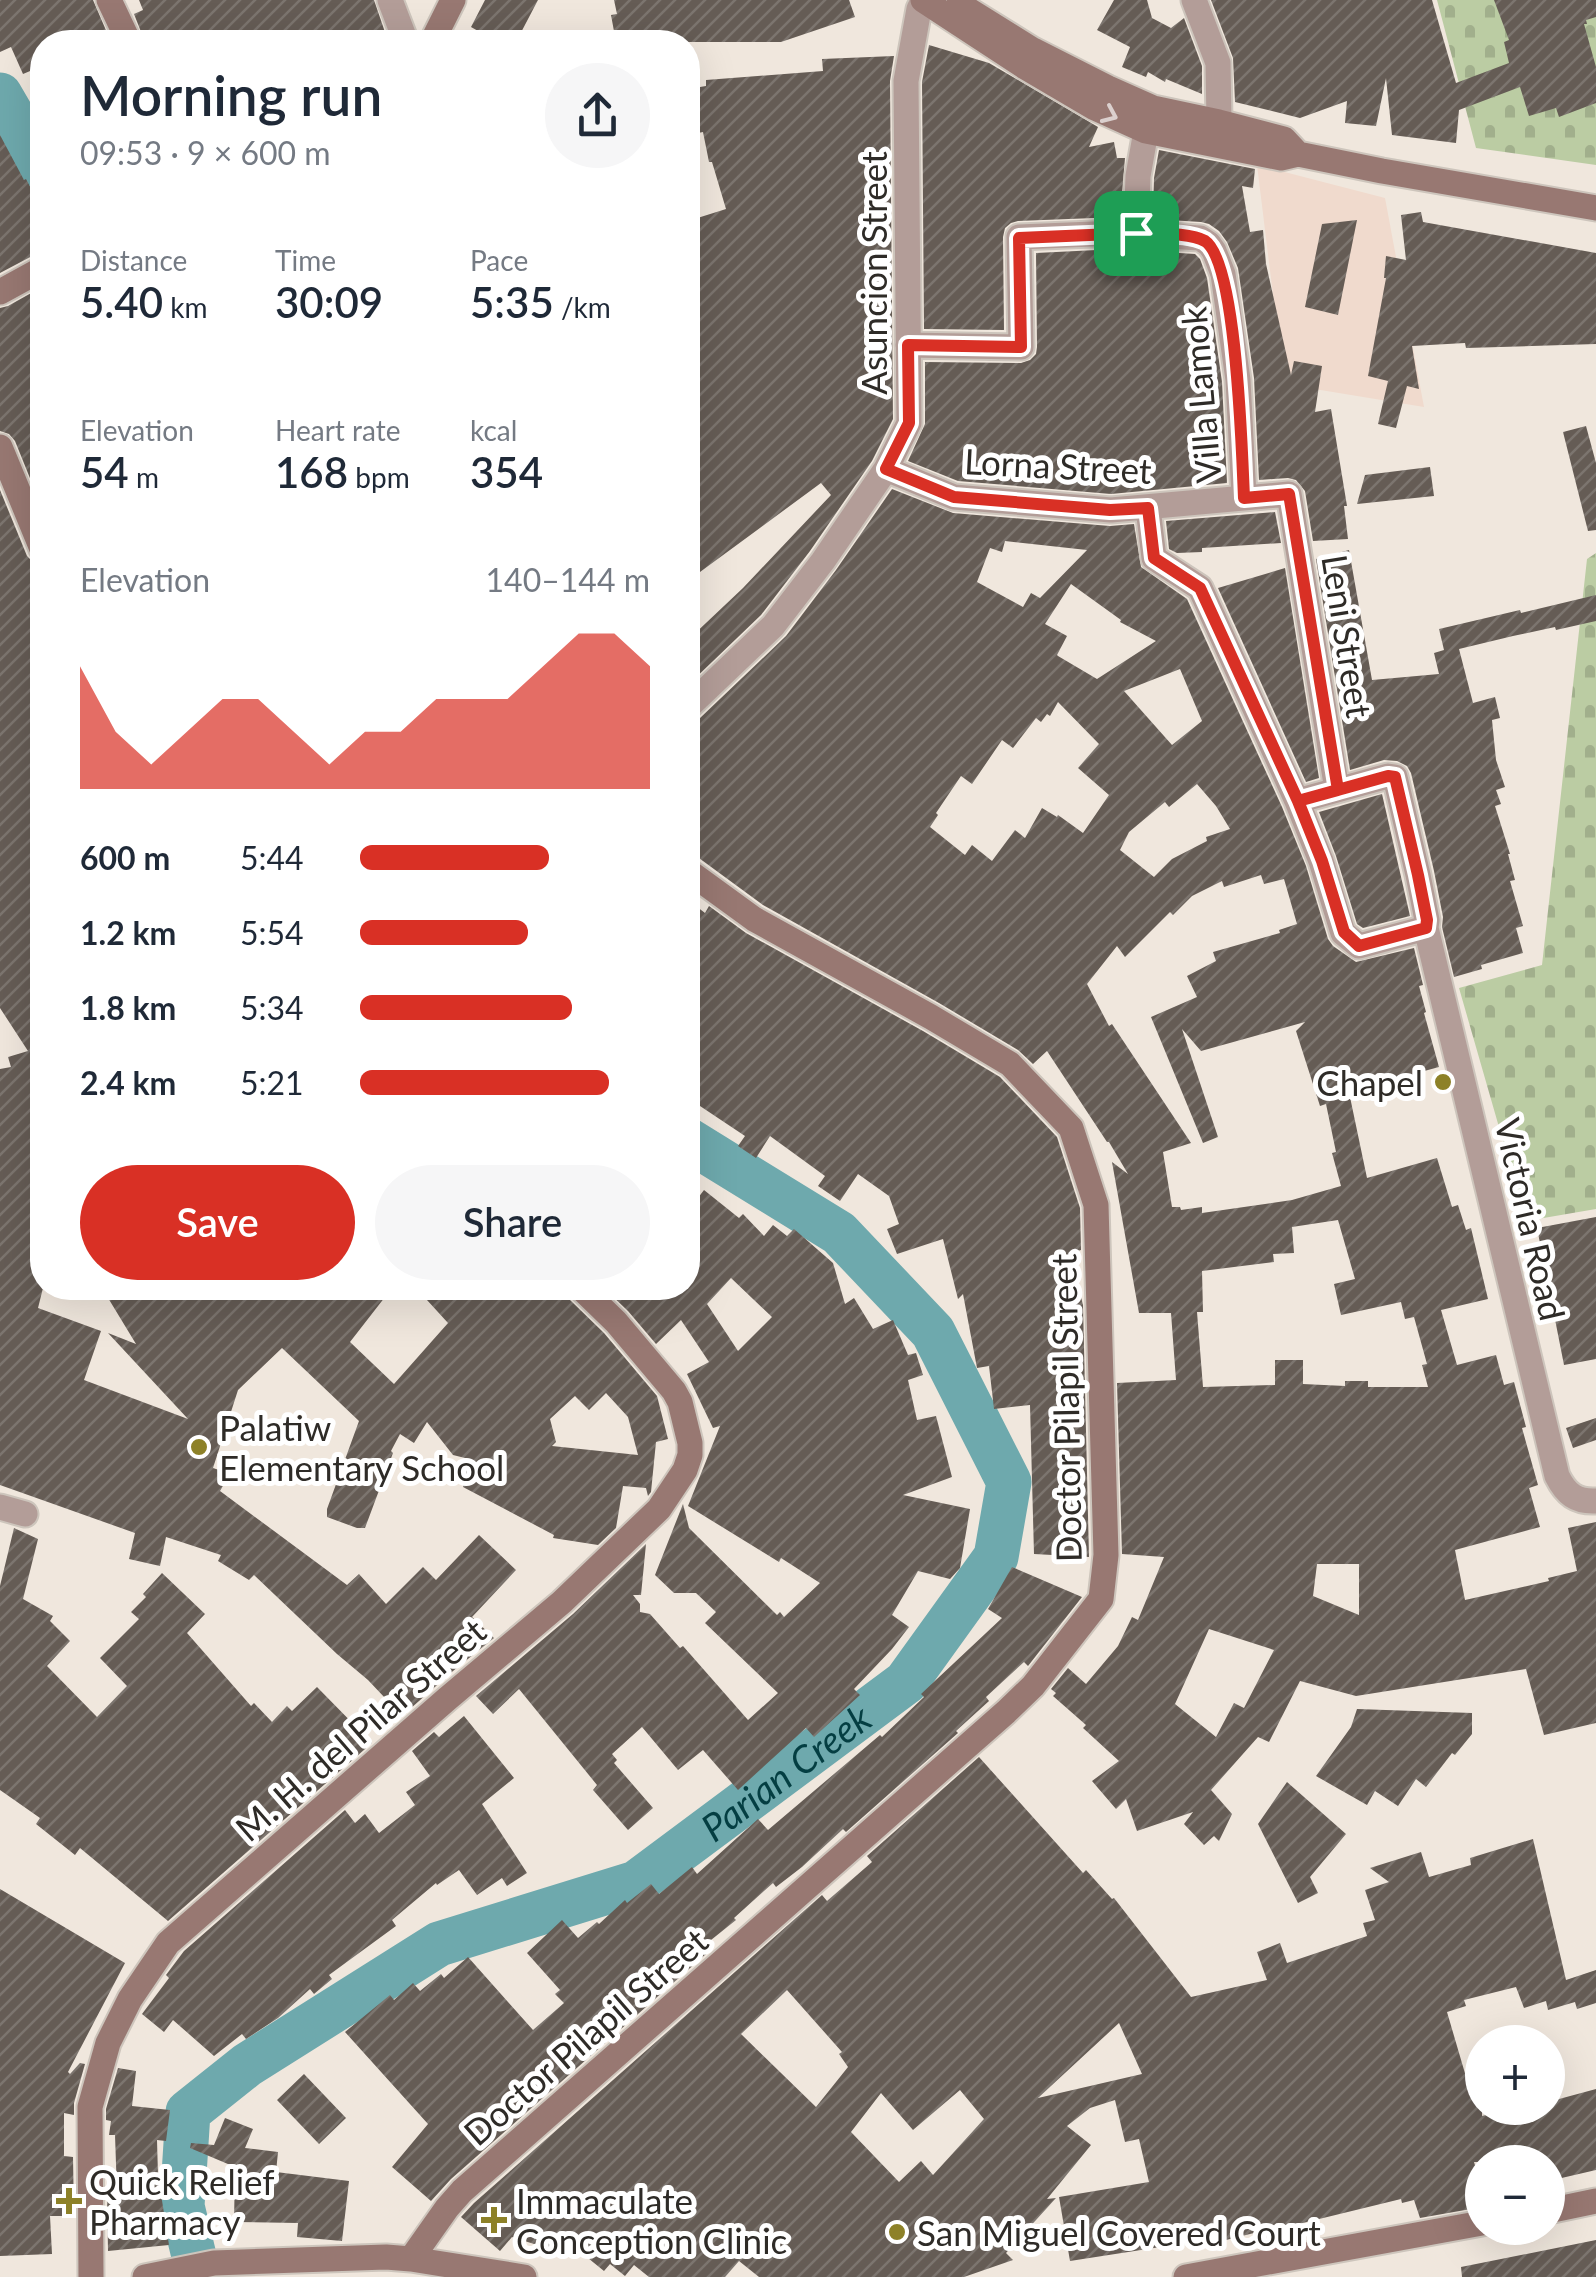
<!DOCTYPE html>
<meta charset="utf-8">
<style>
body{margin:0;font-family:Lato,sans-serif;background:#f6f6f7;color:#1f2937;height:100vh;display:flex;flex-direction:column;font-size:38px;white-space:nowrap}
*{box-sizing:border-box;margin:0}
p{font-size:32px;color:#747a83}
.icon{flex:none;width:55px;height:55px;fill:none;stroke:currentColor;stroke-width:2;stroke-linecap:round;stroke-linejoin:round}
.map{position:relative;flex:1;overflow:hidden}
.side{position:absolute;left:30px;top:30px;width:670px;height:1270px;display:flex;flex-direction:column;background:#fff;border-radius:40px;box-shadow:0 10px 40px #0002}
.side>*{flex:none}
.fabs{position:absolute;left:1465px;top:2025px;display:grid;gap:20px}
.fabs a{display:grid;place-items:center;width:100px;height:100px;border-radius:50%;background:#fff;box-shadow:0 10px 40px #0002;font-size:50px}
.pin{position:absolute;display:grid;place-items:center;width:85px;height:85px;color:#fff;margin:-42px;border-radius:20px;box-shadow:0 5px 15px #0006}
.round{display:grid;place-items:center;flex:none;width:105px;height:105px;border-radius:52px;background:#f6f6f7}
.summary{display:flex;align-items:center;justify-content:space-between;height:170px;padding:0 50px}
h1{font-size:55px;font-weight:600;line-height:75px}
.metrics{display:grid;grid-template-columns:repeat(3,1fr);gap:15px;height:170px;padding:10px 50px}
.metrics div{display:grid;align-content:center}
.metrics b{font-size:42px;font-weight:600}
.metrics small{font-size:28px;font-weight:400}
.metrics p{font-size:28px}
.chart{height:280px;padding:20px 50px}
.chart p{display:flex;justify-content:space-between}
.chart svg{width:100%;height:180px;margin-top:10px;fill:#d93025;opacity:.7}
.button{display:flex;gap:20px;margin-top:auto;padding:20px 50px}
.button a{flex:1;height:115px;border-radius:60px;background:#d93025;color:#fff;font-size:40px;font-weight:600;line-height:115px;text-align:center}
.button a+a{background:#f6f6f7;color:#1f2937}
ul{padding:0 50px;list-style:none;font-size:32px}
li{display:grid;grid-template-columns:160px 120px 1fr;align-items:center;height:75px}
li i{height:25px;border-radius:12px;background:#d93025}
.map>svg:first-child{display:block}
.commercial{fill:#f0dacd}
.cemetery{fill:url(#cemetery-stones)}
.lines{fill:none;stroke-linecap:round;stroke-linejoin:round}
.river{stroke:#6ea9ad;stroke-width:45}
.building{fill:url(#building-hatch);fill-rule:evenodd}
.street-casing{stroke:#cdc5bc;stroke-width:29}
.secondary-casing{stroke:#cdc5bc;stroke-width:29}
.street{stroke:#b39d98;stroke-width:25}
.secondary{stroke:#987872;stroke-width:25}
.oneway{stroke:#dbd0ce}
.route-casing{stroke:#fff;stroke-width:20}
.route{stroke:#d93025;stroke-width:12}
.poi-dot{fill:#8d8128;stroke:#fff;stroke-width:4}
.labels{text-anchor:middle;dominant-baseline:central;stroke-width:10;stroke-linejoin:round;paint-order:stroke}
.street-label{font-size:35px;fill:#2e2b27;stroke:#fff}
.poi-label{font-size:35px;fill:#2e2b27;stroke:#fff;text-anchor:start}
.water-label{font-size:38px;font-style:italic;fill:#043e42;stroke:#fff}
</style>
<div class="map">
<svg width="1596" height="2277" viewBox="0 0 1596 2277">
<defs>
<pattern id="cemetery-stones" width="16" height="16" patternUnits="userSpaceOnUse" patternTransform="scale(2.5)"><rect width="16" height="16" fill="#bbcca3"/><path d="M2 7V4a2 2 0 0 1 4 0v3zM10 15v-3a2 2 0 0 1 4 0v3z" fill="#a1af8c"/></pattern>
<pattern id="building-hatch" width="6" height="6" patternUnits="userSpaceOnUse" patternTransform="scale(2.5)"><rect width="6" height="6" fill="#655c55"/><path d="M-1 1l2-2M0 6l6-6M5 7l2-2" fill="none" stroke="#7c756f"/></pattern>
</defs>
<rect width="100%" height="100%" fill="#f0e7dd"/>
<path class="commercial" d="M1257,165l128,33 39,209 -140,-23z"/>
<path class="cemetery" d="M1437,0h159v165l-120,-17z
M1596,553v656l-70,12 -67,-233 83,-23 45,-406z"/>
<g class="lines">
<g class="river">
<path d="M0,95l42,72"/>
<path id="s1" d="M199,2277l-17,-71 6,-94 59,-47 192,-121 197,-61 270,-201 90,-125 13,-75 -76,-150 -94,-99 -151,-93"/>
</g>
</g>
<path class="building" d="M0,0h93l18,42h-69v24l-19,8 -12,-27 -11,5z
M139,0h235l14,41 -3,1h-240l-11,-28 9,-4z
M485,0h53l-22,42h-28l-1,-6 -16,-9z
M614,0h235l6,17 -74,25h-165l-5,-27 6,-1z
M1114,0h33l5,18 19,10 13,-10 18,48v28l-36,-15 -1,3 -17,-10 -2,5 -24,-10 8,-20 -33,-17z
M1211,0h221l24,83 53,-20 -5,-21 5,-2 -15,-40h102v17l-10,3 1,4h-3l12,43v36l-37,14 -3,-9 -27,8 -9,-29 -61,23 -3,33 -64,-8 -6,-57 -10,48 -31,-3 2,-22 -47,17 -65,-16 -2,-44z
M929,45l60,18 109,64 -9,20 25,-5 3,16h8l-5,59 -102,4 -7,2 -6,5 -2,9 1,93 -80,-1 -2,-247z
M894,56l-4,25 3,338 -21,42 -62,90 -49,64 -73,70v-45l55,-52 88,-93 -10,-12 -121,89 -4,-5 -8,6v-352l38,-12 -14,-47h-3l-6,-30 -15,3v-46l18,-3v-6l117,-9 -1,-12z
M0,135l24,45 2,-1 16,30v44l-8,2 -34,18z
M1159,150l96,19 -2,19 -11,-2 8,46 13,-2 3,34 25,111 3,-14 28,5 -7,46 16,-3 16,97h-3l4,33 -35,2 -8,-50 -9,-11 -8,-2 -29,2 -5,-102 -16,-110 -11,-26 -8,-11 -10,-7 -8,-2 -48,-3 1,-41z
M1421,212l2,10 173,31v91l-130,4 -1,-5 -53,3 7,43 -12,-3 -11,42 -18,-4 10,-43 -20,-5 18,-98h-2l2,-22 20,4 -5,-45z
M1357,220l-19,95 -33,-8 17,-83z
M1117,249l78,5 5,5 7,19 15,104 5,101 -116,11 -153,-13 -50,-20 17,-37v-62l96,1 9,-3 6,-6 1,-7 -1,-94z
M42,287v221l-27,-67 -6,-7 -9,-3v-123l8,-2z
M1586,426l10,37v67l-8,1 -25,-99z
M1430,467l4,29 -77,8 8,-29z
M892,489l61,24 157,13 24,-2 7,43 46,32 95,208 24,59 22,73 5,7 23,16 58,-14 9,37 -4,1 7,26 -2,1 15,54 -22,6 1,3 -68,21 17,81 70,-20 15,49 6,-2 8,25 5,-2 17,71 -47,11 16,55 39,-10 8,30 10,-3 12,45 -4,1 16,57 -9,3 11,39 -85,23 10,50 84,-19 -1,-3 29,-7 -9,-43 28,-6v201l-52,12 -18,-66 -170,27 -56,-15 -31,61 -11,-5 -47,53 21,24 -13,27 -5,-5 -10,9 -20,-21 9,-12 -56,19 -11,-32 -10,10 -24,-28 27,-20 -36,-33 3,-3 -33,-29 3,-3 -5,-4 17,-21 18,16 32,-38 14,-29 6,3 26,-63 -42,-3 -5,-171 59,-3 -5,-67h-32l-27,-151 16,12 -19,-32h-2l-60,-91 -14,13 -15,-14 -79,-47 -176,-98 -75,-55v-127l11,-4 87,-83 50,-66zM1005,541l82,9 -47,48 -9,-5 -8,14 -46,-25 13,-34 12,4zM1071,584l50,36 -1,2 36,19 -59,38 -39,-23 -1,-1 10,-19 -22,-12zM1180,669l22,52 -30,24 -48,-54zM1058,702l41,42 -21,24 31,27 -26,38 -25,-18 -1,2 -15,-9 -17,30 -10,-8 -23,31 -20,-16 -7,10 -35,-28 8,-12 -2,-2 25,-37 11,8 30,-44 11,8 23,-30 5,4 6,-8 3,2zM1197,784l19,22 14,23 -24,8 1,4 -35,18 -18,18 -34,-27 9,-18 36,-30 4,5zM1261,875l3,9 20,-5 13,45 -18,6 1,3 -67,19 3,9 -29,15 10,21 -46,20 52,126 15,-6 -36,-108 19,22 104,-29 -9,9 24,75 6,-2 10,48 -4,1 9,33 -49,14 -90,13v-6l-21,3 -1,-3h-8l-9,-55 28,-9 -79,-119 -3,2 -22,-42 30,-38 8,11 45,-45 3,3 19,-19 30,-15 2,6zM1338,1220l17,59 -21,5 7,31 60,-13 4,17 9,-2 13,47 -5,1 6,22h-60v-6h-23v5l-42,-2v-24h-28v25l-72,2 -6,-75h6l-1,-41 72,-9 -1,-8 21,-1 -2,-26zM1317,1564h42v51l-46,-19zM1209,1629l65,21 -30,58 -10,-5 -18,34 -41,-33z
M0,490l27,66 6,6 9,3 1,723 -5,20 63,23 -17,49 104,39 -80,-86 28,11 -34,-56h290l-42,54 44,42 54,-61 -32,-35h149l5,12 34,33 53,63 11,43 -12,3 -5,50 -3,4 -2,-8 -23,-2 -7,42 -18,17 -45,-7 1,-3 -91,-48 6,-28 -16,-4 -26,-33 -13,21 -14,-9 -9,17 2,2 -28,75h-8l-30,-11v-8l32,-88 -77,-73 -44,42 -25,78 9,3 -1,4 7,2 -8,14 127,94 12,-11 27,30 37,-37 13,13 43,-45 37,35 -44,47 22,21 -41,33 -51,45 -34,-36 -31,-26 -83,-79 -5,5 -31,-19 3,-6 -55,-18 -6,29 -31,-7 6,-26 -135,-48v-416l11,-2 -3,-10 20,-6 -28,-43zM606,1393l22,24 10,38 -86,-9 4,-4 -6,-23 25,-23 14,14z
M1275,512l6,31 -79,5v4l-25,1 -8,-4 -3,-28z
M1349,550l23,130 67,-6 -5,-21 10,-3 -5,-21 81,-19 1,3 75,-18v26l-40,9 -1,-3 -42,9 -54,13 14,54 22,-6 5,21 -8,2 4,40 9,27 -9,3 5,14 -6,2 15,48h-2l7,26 -5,1 13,45 -7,2 7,25 -42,12 1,4 -28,8 -12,-50 1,-10 -9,-46 -23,-98 -4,-7 -10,-5 -13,-1 -34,10 -34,-211z
M1285,568l34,210 -13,4 -88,-194z
M1382,794l28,122 -47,12 -6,-4 -21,-68 -17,-44z
M688,900l17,13 4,-7 37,27 177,98 77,46 57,60 23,71 1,42 -11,3 13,52 6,252 -55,-3 -4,-149 -36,4 -5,-43 -12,2 -14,-74 -5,5 -15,-60 -46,15 -10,-25 12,-5 -10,-28 -31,-22 -18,27 -22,-15 7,-10 -55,-40 -14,22 -18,-12 7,-10 -57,-38z
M704,1190l35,28 4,-4 21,22 9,-11 14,11 7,-7 39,34 12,41 9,-6 19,31 20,-9 15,35 8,-2 7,22 -15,5 9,40 19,-4 16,61 -49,18 67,14 -10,59 -10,11 -32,-8 -26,44 17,12 -17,22 -38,40 6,6 -46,42 -8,-9 -68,62 -35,-40 -25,20 -36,-43 -30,27 5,6 -3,3 39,45 -25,22 -35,-40 4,-5 -78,-96 -26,25 -17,-18 97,-82 73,-70 -5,51h-8l7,9v8l10,2 30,34 3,-2 65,74 30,-27 -73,-70 11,-11 -20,-19h-22l-19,-18 28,-71 6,24 88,87 3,-3 4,5 36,-34 -39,-25 -2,4 -91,-56 32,-80 -7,2 -26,-54 22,-12 -28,-42 -25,24 -28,-33 -24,-23h84v-77zM731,1278l41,39 -34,34 -31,-47z
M1596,1217v142l-32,6 -27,-137z
M1596,1418v22l-23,8 -7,-20z
M14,1528l24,11 -15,60 30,17 -3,5 20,20 -23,25 50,51 30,-31 -27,-28 39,-39 -8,-7 15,-15 -3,-3 19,-21 43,41 -18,19 64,73 3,-3 18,19 15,-16 5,5 25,-24 55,56 -204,178 -88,-73 -5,7 -39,-31 4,-6 -40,-28v-204z
M1012,1567l70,30 -54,69 -4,-4 -38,35 3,4 -33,30 2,2 -112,99 -3,-3 -41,38 -26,20 -3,-4 -39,35 2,2 -35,28 5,6 -255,225 -20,22 -39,-34 36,-43 -83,-92 45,-37 4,5 19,-17 7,8 21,-17 3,4 24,-21 65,73 31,-27 -9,-9 5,-4 -33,-37 35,-33 16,18 19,-16 2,2 26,-24 2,3 24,-19 8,10 33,-27 5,7 61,-55 10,11 112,-95 2,2 42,-40 -3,-3 81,-76 -14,-9z
M1357,1709l115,4v21l-17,21 -3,-2 -26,34 -10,-8 -18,27 -23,-15 -8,14 -51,-29 35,-49z
M464,1716l50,62 -32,26 45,69 -20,13 -5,-8 -25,17 -18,-25 -22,15 -1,-2 -44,37 4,6 -67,49 3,4 -18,15 -4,-5 -32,29 -32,21 -4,-5 -28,22 -41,-36 -9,12 -22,-18 27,-36 -3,-3 18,-24 161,-141 10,13 10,-9 14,19 36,-28 -9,-13 24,-16 -18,-25 22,-19 5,5z
M979,1757l104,116 3,-3 26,29 2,-1 77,99 76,-17 -10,-28 23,-9 7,20 80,-27 -4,-13 12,-3 -10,-30 24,-8 -19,-14 51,-16 8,25 42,-12 -1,-7 63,-19 33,141 30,-10v33l-19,6 -2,-7 -27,8 -2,-9 -22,7 -8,-21 -52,13 2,6 -19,6 22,75 13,-3v32l34,-8h32v-6l48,-13v81l-43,10 -5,-18h-74l8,28v17l-62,11 -6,-18 -12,3 -1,-4 -143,35v-2l-32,8 -1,-3 -155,24 -11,-64 90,-15 -10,-43 -14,3 -10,-42 -25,8 -23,18 24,19 -44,54 9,-1 -50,55 7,7 -49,17h-205l-20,-16 -14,16h-76l-15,-12 -9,11 -15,-12 -6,7 -21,-17 -30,-4 -41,-13 -12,14 -39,-34 13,-14 348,-308 5,6 45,-39 -5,-6zM787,1990l55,62 -3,2 9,13 -32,40 -75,-73zM1119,2023l23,51 -104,24zM960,2090l24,29 -51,56 -12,-14 -22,21 -48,-50 30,-39 32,37z
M1287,1782l59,52 -36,43 8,16 -20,10 -40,-79z
M0,1889l125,74 -57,109 2,2 10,-11 5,1 -11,39v12l-10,-2v43l9,1 1,59h-24l2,38 -52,2z
M118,2068l18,3 -4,35 38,4 -4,31 -9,-1 1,35 11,70 -61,6 -1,-57 10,-1 -2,-58h-6l2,-14 -5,-1v-11z
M304,2074l42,44 -27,26 -42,-44z
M225,2118l28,11 -8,19 33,4 -2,20 73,9 -7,60 -45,-4 1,-14 -64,-1 1,-55 -45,-19 1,-5 23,2z
M1596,2240v37h-134l-1,-10z"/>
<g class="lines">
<g class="street-casing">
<path id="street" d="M390,0l16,42
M1194,0l24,63 1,59
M1136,233l2,-57 8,-45
M908,345l113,2 -2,-110 98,-4 83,5 9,6 5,7 9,23 15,106 6,117
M886,469l68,28 157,13 178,-16 48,296
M1148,508l6,50 46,30 97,213 24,60 22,72 16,13 67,-18
M688,707l85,-81 50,-65 63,-92 23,-46 -3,-342 13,-72 4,-8
M1297,801l91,-25 7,1 23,98 9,45 -1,8 131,548c9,18 19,26 39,25
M0,1507l25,7"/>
</g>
<g class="secondary-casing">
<path id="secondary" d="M109,0l20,42
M923,0l102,67 68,40 53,24 135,27 17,-4 84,17 214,37
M959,4l74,46 75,38 45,20 66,14 65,17 14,15
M432,42l21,-42
M0,292l42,-23
M0,447l42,102
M1548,2211l48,-10
M411,2259l36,-51 15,-17 544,-479 27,-26 68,-87 5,-44 -10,-350 -25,-77 -61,-64 -79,-47 -177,-98 -66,-48
M91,2277l-1,-170 18,-64 22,-44 38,-56 279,-244 115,-97 97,-93 26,-39 5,-15v-12l-10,-41 -6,-11 -58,-69 -35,-34
M145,2277l69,-14 172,-6 25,2 113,18
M1186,2277l296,-54"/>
</g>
<use href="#street" class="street"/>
<use href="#secondary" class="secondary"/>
</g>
<defs><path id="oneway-chevron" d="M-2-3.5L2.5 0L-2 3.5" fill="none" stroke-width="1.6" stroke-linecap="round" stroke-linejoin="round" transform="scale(2.5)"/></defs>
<use class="oneway" href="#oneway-chevron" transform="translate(1110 115) rotate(24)"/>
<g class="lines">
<g class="route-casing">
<path id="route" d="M1136,233l-117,5 2,109 -113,-2 1,78 -23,46 68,28 156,13 38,-2 6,50 46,30 98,213 90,-25 7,1 23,98 9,45 -1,8 -67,18 -15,-14 -22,-71 -24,-60 40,-11 -49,-296 -45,4c-2,-43 -7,-236 -39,-257 -15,-9 -51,-7 -69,-8"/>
</g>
<use href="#route" class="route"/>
</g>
<g class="poi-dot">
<circle cx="1443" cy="1082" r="10"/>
<circle cx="199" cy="1447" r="10"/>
<path d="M64 2186h10v10h10v10h-10v10h-10v-10h-10v-10h10z"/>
<path d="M489 2205h10v10h10v10h-10v10h-10v-10h-10v-10h10z"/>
<circle cx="897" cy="2232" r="10"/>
</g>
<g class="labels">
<g class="street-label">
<text transform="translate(873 273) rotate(-90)">Asuncion Street</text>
<text transform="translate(1200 395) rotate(-95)">Villa Lamok</text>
<text transform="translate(1058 465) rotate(3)">Lorna Street</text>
<text transform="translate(1348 636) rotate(81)">Leni Street</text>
<text transform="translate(1531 1219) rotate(77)">Victoria Road</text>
<text transform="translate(1065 1408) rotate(-91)">Doctor Pilapil Street</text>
<text transform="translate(360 1729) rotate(-41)">M. H. del Pilar Street</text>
<text transform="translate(585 2036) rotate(-41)">Doctor Pilapil Street</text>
</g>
<g class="poi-label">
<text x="1423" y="1082" text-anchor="end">Chapel</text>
<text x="219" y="1427">Palatiw<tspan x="219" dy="40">Elementary School</tspan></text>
<text x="89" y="2181">Quick Relief<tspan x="89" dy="40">Pharmacy</tspan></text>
<text x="516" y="2200">Immaculate<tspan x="516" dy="40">Conception Clinic</tspan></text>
<text x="917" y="2232">San Miguel Covered Court</text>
</g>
<g class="water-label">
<text stroke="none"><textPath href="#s1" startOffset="862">Parian Creek</textPath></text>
</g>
</g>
</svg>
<div class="fabs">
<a>+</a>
<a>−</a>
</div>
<div class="pin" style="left:1136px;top:233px;background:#1e9e55"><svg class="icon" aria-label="arrive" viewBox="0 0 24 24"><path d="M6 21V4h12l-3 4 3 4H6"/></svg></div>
<section class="side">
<div class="summary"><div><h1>Morning run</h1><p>09:53 · 9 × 600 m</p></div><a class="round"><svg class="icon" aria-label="share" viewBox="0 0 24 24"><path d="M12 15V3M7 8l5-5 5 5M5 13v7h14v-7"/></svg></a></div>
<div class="metrics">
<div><p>Distance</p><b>5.40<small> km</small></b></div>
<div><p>Time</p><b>30:09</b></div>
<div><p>Pace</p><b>5:35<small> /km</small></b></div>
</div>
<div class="metrics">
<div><p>Elevation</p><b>54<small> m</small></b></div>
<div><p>Heart rate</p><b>168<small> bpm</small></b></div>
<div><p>kcal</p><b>354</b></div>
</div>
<div class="chart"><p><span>Elevation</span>140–144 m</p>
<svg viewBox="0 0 160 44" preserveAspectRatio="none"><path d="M0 44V14L10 30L20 38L30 30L40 22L50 22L60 30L70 38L80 30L90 30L100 22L110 22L120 22L130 14L140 6L150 6L160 14V44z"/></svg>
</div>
<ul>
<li><b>600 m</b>5:44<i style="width:65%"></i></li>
<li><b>1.2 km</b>5:54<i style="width:58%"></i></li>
<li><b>1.8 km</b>5:34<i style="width:73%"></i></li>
<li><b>2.4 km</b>5:21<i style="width:86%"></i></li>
</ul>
<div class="button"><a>Save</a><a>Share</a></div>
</section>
</div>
